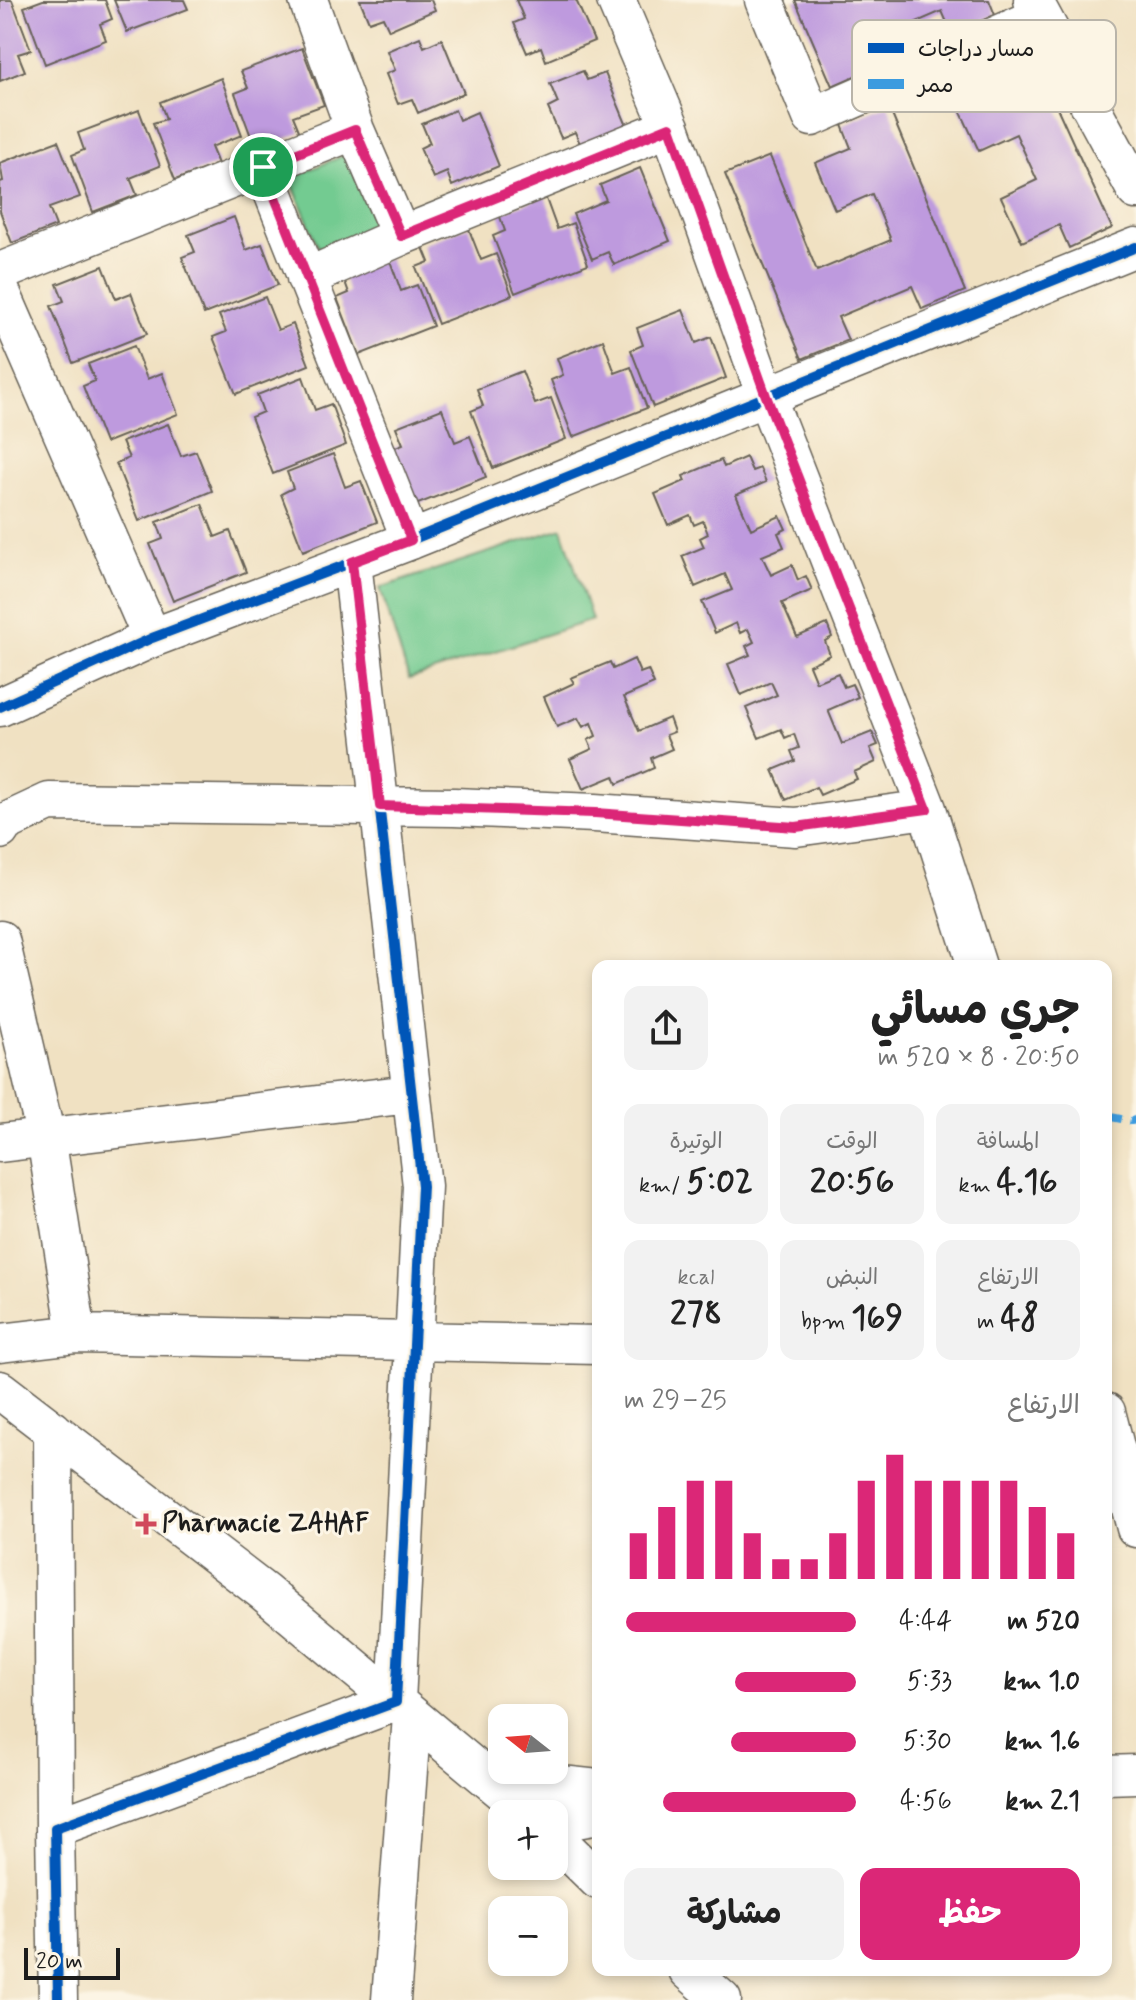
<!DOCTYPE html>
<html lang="ar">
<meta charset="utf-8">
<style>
body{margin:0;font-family:Mynerve,"Playpen Sans Arabic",sans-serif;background:#f2f2f2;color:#222;direction:rtl;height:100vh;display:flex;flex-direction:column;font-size:30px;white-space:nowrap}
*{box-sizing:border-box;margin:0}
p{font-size:26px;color:#767676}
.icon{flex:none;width:44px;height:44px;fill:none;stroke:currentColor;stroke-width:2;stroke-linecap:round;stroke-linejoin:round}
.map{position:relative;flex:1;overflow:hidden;direction:ltr}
.panel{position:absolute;left:592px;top:960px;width:520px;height:1016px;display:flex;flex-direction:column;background:#fff;border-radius:16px;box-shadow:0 4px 12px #0003;direction:rtl}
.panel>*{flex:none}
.needle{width:52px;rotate:287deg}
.buttons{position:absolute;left:488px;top:1704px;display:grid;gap:16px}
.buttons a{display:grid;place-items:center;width:80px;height:80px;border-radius:16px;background:#fff;box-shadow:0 4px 12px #0003;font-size:40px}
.scale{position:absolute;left:24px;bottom:20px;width:96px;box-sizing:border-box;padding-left:8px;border:4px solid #1c1c1c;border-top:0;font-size:22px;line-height:28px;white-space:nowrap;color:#1c1c1c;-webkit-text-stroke:6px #fcf5e5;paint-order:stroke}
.pin{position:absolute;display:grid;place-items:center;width:68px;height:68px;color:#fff;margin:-34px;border:4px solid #fff;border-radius:50%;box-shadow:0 2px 8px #0007}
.round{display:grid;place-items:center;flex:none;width:84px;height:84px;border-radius:16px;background:#f2f2f2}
.summary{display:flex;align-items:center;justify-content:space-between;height:136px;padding:0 32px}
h1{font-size:44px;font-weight:700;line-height:60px}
.stats{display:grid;grid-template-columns:repeat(3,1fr);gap:12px;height:136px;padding:8px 32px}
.stats div{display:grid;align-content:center;border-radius:16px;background:#f2f2f2;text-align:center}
.stats b{font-size:34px;font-weight:700}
.stats small{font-size:22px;font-weight:400}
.stats p{font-size:22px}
.chart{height:224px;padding:16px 32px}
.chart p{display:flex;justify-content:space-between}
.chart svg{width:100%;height:144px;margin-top:8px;stroke:#db2777;stroke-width:6}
.cta{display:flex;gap:16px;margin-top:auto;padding:16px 32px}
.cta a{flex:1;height:92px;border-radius:16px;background:#db2777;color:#fff;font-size:32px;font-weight:700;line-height:92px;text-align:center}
.cta a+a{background:#f2f2f2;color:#222}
ul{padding:0 32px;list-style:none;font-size:26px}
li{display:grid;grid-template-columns:128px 96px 1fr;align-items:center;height:60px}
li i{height:20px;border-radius:10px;background:#db2777}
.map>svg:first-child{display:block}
.green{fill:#73cb91;stroke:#487456;stroke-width:2}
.building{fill:#be9ade}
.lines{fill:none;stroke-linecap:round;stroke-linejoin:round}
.street-casing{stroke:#666156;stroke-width:41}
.street{stroke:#fff;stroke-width:38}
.quiet{stroke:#3c9bdf;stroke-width:8;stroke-dasharray:16 8;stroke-linecap:butt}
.cycleway-casing{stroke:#fcf5e5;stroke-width:15}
.cycleway{stroke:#0057b8;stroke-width:10}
.route-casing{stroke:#fff;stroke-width:16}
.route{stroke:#db2777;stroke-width:10}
.poi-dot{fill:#d1495b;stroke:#fcf5e5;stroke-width:3}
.labels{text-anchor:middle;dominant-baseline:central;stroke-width:6;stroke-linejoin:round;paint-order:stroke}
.poi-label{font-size:26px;font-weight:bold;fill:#1c1c1c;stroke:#fcf5e5;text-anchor:start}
.key{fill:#fcf5e5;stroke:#b9b4a9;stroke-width:2}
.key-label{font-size:22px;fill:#1c1c1c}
</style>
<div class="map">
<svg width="1136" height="2000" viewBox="0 0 1136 2000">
<rect width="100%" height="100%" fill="#fcf5e5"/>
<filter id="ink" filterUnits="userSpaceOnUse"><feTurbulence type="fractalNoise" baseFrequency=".0125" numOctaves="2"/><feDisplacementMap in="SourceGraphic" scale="16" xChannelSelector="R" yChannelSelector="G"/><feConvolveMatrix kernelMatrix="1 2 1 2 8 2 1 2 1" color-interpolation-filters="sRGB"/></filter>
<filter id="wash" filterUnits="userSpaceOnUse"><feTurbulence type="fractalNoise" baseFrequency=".006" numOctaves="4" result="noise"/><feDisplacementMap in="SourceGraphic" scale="32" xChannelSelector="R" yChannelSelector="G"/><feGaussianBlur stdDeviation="1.8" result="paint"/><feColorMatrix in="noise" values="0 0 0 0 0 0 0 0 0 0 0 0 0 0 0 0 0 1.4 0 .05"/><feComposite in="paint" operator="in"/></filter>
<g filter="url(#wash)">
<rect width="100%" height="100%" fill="#f0e1c2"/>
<path class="green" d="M347,154l31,76 -57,24 -31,-76z
M562,528l30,92 -183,59 -29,-91z"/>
<g id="blocks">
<path class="building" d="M0,0h12l19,50 -13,4 7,17 -25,10z
M43,0h62l7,19 -12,5 6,16 -61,24 -21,-57z
M114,0h70l4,9 -61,23z
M360,0h71l4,10 -46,20 -6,-13 -14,5z
M516,0h60l18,41 -48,20 -5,-14 -14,6 -13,-30 10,-4z
M795,0h194l6,15 -43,19 -10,-23 -74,32 10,23 -46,20z
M420,37l4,10 18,-8 22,54 -46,20 -6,-14 -14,5 -12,-30 9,-4 -8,-19z
M1029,46l83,182 -43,20 -10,-23 -37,17 -21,-45 36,-17 -21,-46 -37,17 -21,-45 36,-17 -10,-22z
M302,48l22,57 -31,11 7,17 -44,17 -21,-57 13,-5 -7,-17z
M583,71l4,9 18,-7 22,53 -46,20 -6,-14 -14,6 -13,-30 10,-5 -8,-19z
M221,78l21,57 -31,12 7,17 -43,16 -22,-57 13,-4 -6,-17z
M888,105l77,186 -43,18 -10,-23 -74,31 10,23 -46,19 -77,-185 45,-18 47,115 74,-31 -19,-46 -37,16 -20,-47 36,-15 -9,-23z
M139,110l21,56 -30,12 7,17 -44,17 -21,-57 12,-5 -6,-17z
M455,110l4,10 18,-8 22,54 -47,20 -5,-14 -14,6 -13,-30 10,-5 -8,-19z
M58,141l22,56 -31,11 7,18 -44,17 -12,-32v-29l3,-1 -3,-18z
M640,168l30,73 -56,24 -6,-13 -16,7 -19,-45 33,-14 -6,-15z
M545,196l12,33 16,-6 15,41 -73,29 -22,-57 12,-5 -6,-17z
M234,217l12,33 16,-6 16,41 -74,29 -22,-57 13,-5 -7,-17z
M468,227l13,33 15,-6 16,41 -74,29 -22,-57 13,-5 -7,-17z
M389,258l12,33 16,-6 16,41 -74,29 -22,-57 12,-5 -6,-17z
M103,266l13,33 15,-6 16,41 -74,29 -22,-57 13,-5 -7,-17z
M265,297l13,33 15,-6 16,41 -73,29 -23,-57 13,-5 -7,-17z
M683,310l13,33 15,-6 15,41 -73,29 -22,-57 12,-5 -6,-17z
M603,340l12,33 16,-6 16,41 -74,29 -22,-57 12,-5 -6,-17z
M134,346l13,33 15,-6 16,41 -73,29 -22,-57 12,-5 -7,-17z
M522,371l13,33 16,-6 15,41 -73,29 -22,-57 12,-5 -6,-17z
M303,377l12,33 16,-6 15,41 -73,29 -22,-57 12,-5 -6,-17z
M442,409l13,33 15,-6 16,41 -73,29 -23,-57 13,-5 -7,-17z
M168,424l13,32 15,-5 16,40 -73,30 -23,-58 13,-5 -7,-16z
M333,454l12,33 16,-6 16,41 -74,29 -22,-57 12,-6 -6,-16z
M746,457l6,14 8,-3 6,14 -30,13 15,34 29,-13 6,13 -8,4 6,14 -22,9 9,19 21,-10 6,15 8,-4 6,14 -30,13 15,34 30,-13 5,13 -7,4 5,14 -21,10 7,17 22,-9 6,14 8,-3 6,13 -30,13 14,34 30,-12 6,13 -8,3 6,14 -22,10 3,7 -37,16 -4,-8 -30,13 -13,-30 22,-9 -4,-10 8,-3 -5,-14 -9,4 -4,-9 -22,9 -13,-30 31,-13 -6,-13 -30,13 -13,-31 22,-9 -4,-9 8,-4 -6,-13 -8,4 -4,-10 -21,10 -13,-31 30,-12 -7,-16 -30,13 -13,-31 22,-9 -4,-9 8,-4 -5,-13 -9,4 -4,-10 -22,10 -13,-31 30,-13 -2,-5 38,-16 3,7z
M202,504l13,33 15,-6 16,41 -73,29 -23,-57 13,-5 -6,-17z
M634,659l6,14 8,-3 6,14 -30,13 15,34 30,-13 5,14 -8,3 6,14 -21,9 3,10 -37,16 -3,-8 -31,13 -13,-30 22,-10 -4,-9 8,-4 -5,-13 -8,4 -5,-9 -21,9 -13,-30 30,-14 -3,-5 39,-16 3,7z"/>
</g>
</g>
<g filter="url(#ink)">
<use href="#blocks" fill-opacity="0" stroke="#666156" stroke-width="2"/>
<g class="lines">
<g class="street-casing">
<path id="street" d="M308,0l47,130 46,106
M616,0l54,127 96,269 161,413 50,157
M764,0l48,117 229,-101
M1033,0l103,190
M263,167l148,373
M0,272l355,-142
M306,278l95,-42 269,-109
M0,290l152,348
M0,707l152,-69 259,-98 725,-293
M0,830l4,-7 45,-21 405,5 141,6 201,14 131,-18
M0,940l46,197 31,197
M0,1143l410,-49
M0,1343l77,-9 521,11
M0,1390l264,202 266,222
M1106,1412l30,116
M53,1430l2,398
M1106,1775l30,-1
M489,1777l109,12
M554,1823l44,-8
M554,1837l44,43
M688,1970l34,30
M58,2000l-3,-172 341,-126 26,-516 -70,-624
M391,2000l21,-284"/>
</g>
<use href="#street" class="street"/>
<path class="quiet" d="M1106,1116l25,5 5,-1"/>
<g class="cycleway-casing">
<path id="cycleway" d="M0,707l152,-69 259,-98 725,-293
M58,2000l-3,-172 341,-126 26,-516 -70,-624"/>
</g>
<use href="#cycleway" class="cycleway"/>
</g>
</g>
<g class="lines" filter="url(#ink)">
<g class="route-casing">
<path id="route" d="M670,127l96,269 161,413 -131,18 -201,-14 -215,-7 -28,-244 59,-22 -148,-373 92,-37 46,106z"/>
</g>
<use href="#route" class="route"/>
</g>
<path class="poi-dot" d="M142 1512h8v8h8v8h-8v8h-8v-8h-8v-8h8z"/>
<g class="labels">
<g class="poi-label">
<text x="162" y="1524">Pharmacie ZAHAF</text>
</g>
</g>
<rect x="852" y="20" width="264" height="92" rx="12" class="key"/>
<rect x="868" y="43" width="36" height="10" fill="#0057b8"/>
<rect x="868" y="79" width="36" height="10" fill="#3c9bdf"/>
<g class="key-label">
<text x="918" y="56">مسار دراجات</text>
<text x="918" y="92">ممر</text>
</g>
</svg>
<div class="buttons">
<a><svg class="needle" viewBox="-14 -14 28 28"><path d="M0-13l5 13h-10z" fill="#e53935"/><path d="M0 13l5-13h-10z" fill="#767676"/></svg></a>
<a>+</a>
<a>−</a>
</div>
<div class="scale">20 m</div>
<div class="pin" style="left:263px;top:167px;background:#1e9e55"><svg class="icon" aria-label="arrive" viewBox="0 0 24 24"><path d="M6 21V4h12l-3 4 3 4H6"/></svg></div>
<section class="panel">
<div class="summary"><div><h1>جري مسائي</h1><p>20:50 · 8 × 520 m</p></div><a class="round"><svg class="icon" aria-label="share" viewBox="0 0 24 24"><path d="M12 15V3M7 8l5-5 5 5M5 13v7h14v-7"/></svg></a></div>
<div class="stats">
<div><p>المسافة</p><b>4.16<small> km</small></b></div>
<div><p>الوقت</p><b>20:56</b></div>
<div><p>الوتيرة</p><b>5:02<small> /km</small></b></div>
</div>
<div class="stats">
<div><p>الارتفاع</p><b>48<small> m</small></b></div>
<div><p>النبض</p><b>169<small> bpm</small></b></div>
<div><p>kcal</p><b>278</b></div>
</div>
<div class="chart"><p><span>الارتفاع</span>25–29 m</p>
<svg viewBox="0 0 160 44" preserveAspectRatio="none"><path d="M5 44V30M15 44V22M25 44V14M35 44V14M45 44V30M55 44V38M65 44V38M75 44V30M85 44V14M95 44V6M105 44V14M115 44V14M125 44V14M135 44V14M145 44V22M155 44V30"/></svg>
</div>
<ul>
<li><b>520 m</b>4:44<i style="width:99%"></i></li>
<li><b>1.0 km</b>5:33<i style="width:52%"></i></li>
<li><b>1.6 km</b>5:30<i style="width:54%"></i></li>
<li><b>2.1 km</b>4:56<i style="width:83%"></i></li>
</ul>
<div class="cta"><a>حفظ</a><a>مشاركة</a></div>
</section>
</div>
